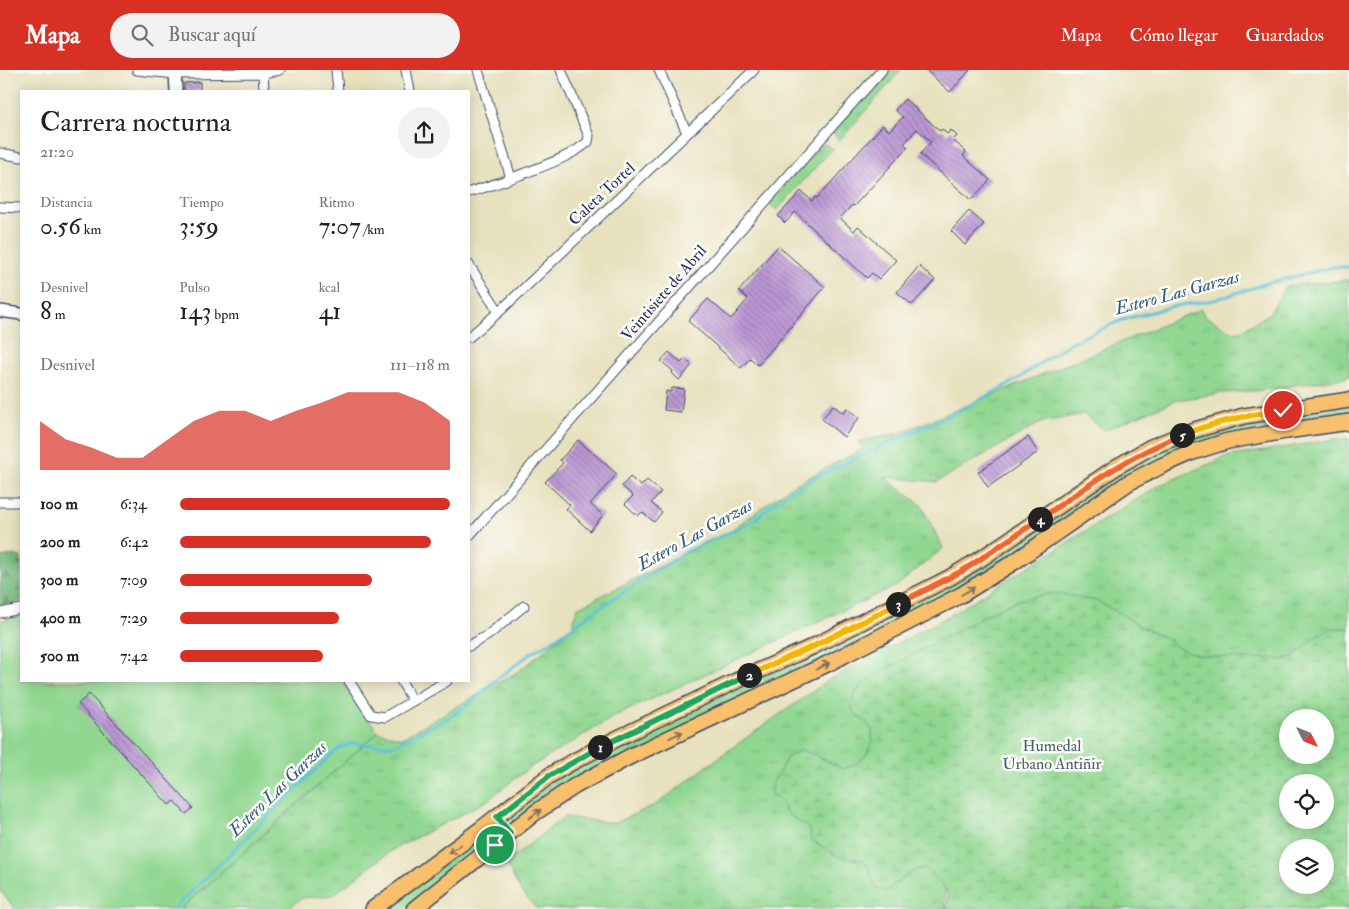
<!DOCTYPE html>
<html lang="es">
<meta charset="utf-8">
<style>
body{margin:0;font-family:"IM FELL Double Pica",serif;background:#f2f2f2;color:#202124;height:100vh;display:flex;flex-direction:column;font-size:19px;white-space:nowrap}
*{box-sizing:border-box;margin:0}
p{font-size:16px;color:#757577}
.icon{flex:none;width:28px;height:28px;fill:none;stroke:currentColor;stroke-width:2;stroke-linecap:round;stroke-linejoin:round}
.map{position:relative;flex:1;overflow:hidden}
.panel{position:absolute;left:20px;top:20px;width:450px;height:592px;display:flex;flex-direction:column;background:#fff;border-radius:0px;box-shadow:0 2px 12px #0003}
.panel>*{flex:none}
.needle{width:32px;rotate:132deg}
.controls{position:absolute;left:1279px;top:639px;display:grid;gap:10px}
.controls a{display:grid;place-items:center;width:55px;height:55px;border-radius:50%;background:#fff;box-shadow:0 2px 12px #0003;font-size:25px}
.pin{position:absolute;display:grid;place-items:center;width:42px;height:42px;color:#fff;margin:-21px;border:2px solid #fff;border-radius:50%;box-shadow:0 1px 5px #0007}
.km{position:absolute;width:25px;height:25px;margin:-12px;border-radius:50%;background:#222;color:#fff;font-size:14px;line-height:25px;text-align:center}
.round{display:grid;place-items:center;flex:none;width:52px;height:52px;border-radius:26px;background:#f2f2f2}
.head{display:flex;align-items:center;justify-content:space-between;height:85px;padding:0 20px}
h1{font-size:28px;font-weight:600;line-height:38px}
.stats{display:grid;grid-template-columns:repeat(3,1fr);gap:8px;height:85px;padding:5px 20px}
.stats div{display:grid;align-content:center}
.stats b{font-size:25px;font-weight:600}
.stats small{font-size:14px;font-weight:400}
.stats p{font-size:14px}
.chart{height:140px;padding:10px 20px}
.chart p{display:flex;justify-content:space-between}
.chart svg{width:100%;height:90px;margin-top:5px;fill:#d93025;opacity:.7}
ul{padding:0 20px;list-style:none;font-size:16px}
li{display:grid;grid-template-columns:80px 60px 1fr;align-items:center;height:38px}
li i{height:12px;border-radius:6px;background:#d93025}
header{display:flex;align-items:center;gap:30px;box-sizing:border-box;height:70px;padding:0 25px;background:#d93025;color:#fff}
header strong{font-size:24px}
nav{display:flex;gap:28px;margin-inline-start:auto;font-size:18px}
.search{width:350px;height:45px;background:#f2f2f2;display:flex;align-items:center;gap:12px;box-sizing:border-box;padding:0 18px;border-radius:28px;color:#757577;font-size:19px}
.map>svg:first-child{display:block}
.grass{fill:url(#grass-tufts);stroke:#568378}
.forest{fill:url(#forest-firs);stroke:#48746c}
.wetland{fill:url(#wetland-marsh);stroke:#568378;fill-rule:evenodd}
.pitch{fill:#91d791;stroke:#568378}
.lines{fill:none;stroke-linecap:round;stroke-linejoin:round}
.stream{stroke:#5dc2da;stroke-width:3}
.building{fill:url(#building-back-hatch)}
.minor-casing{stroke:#3a4a6c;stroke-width:11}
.tertiary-casing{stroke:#3a4a6c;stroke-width:14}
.primary-casing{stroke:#3a4a6c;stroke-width:18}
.minor{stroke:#fff;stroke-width:9}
.tertiary{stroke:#fff;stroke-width:11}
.primary{stroke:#f8bf6c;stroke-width:15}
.oneway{stroke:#7e7064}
.split-1-casing{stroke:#fff;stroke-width:10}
.split-2-casing{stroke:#fff;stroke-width:10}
.split-3-casing{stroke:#fff;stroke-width:10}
.split-4-casing{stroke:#fff;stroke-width:10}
.split-5-casing{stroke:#fff;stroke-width:10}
.split-6-casing{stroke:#fff;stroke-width:10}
.split-1{stroke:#22a559;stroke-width:6}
.split-2{stroke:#22a559;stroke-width:6}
.split-3{stroke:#f5b400;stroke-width:6}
.split-4{stroke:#f0652b;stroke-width:6}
.split-5{stroke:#f0652b;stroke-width:6}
.split-6{stroke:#f5b400;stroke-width:6}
.labels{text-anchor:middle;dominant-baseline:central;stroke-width:5;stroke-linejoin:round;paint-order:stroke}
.street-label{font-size:16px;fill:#1b2f5e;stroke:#fdfcf7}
.park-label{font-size:16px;fill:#3e616d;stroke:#fdfcf7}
.water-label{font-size:18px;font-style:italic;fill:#2f5b83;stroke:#fdfcf7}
</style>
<header>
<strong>Mapa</strong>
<div class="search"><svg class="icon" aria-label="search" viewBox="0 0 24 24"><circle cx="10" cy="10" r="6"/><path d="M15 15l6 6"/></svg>Buscar aquí</div>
<nav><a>Mapa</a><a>Cómo llegar</a><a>Guardados</a></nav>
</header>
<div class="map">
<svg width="1349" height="839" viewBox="0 0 1349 839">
<defs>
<pattern id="grass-tufts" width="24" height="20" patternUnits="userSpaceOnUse" patternTransform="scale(1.25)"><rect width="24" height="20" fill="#91d791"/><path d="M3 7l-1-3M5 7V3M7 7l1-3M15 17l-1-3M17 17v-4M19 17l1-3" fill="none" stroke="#7cb97f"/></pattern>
<pattern id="forest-firs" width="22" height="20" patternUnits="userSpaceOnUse" patternTransform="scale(1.25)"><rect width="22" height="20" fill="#74b87b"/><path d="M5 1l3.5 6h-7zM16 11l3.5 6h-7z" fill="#5e9668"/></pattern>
<pattern id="wetland-marsh" width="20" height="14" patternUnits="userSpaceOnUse" patternTransform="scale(1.25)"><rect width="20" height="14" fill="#91d791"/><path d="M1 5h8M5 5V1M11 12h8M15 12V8" fill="none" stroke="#7cb97f"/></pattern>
<pattern id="building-back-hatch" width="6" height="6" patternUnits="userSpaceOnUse" patternTransform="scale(1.25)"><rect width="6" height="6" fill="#bb96d3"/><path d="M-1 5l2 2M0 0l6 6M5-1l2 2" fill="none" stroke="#977bae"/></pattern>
</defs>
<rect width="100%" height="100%" fill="#fdfcf7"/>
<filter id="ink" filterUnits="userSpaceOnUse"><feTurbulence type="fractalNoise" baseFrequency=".02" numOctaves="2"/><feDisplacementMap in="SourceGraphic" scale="10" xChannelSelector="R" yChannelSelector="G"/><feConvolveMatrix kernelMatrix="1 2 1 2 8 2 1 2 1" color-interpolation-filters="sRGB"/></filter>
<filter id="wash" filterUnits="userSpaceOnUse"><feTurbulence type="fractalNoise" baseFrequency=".0096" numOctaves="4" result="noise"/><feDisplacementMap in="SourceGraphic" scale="20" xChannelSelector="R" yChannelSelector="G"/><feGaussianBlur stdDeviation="1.12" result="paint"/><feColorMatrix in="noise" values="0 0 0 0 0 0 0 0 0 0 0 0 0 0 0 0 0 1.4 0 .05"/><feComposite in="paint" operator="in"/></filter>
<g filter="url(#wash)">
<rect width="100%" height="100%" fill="#e7e1be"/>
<path class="grass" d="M887,0h14l-62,71 -6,-10z
M826,74l6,5 -55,61c-4,-2 -6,-4 -6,-9l48,-54z
M1349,210v97l-94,14 -34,2 -44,7 -73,30 -20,-16 -42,8 -106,60 -52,-5 37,28 22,43 -45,37 -283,131 -86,52 -44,34 -93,48 -59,45 -31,3 -15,11h-107l198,-177 24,6 117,-67 53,-43 5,-20 153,-77 60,-44 73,-38 -5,-7 42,-9 301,-124 4,7 27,16 11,-2 27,-17 16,-27z
M1349,336v10l-128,21 -237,137 -475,251 -4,-4v-2l5,-6 55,-40 65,-34 169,-79 335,-197 45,-21 73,-21z
M1336,369h13v243l-402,184 -3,39 2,4h-409l-17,-19 -14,-27 58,-46 50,6 43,-19 69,-52 106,-74 115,-61 213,-132 66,-28z
M479,768h3l3,1 2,3 -2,5 -81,62h-20z"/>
<path class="forest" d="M13,485l8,2v44l-21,5v-49z"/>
<path class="wetland" d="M1048,524h13l35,7 24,12 21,14 27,12 10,9 20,7 44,4 27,-1 12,2 12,-3 26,-23 15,-6h15v281h-403l2,-14 -5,-9 -17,-17h-8l-13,7 -19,15 -10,-3 -5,-12 -3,-11 -6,-5 -21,-2 -30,-18 -1,-9 -8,-8 -11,-6 -7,-8 -3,-9 -10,-5v-10l5,-8 11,-20 14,-7 14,5 28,14 13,-5 10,-9 6,-12v-13l-6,-8 -11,-8 -4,-7 2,-10 6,-9 5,-6 19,-11 110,-60 26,-11zM1288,648h37v37h-37zM1288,712h37v38h-37zM1288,778h37v37h-37z"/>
<path class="pitch" d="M21,546v65h321l36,51 -198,177h-165l-15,-19v-269z"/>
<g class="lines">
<path class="stream" d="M174,839l136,-134 29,-27 13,-5 23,2h19l54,-27 20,-13 24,-22 42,-32 15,-8 41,-29 97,-63 67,-30c28,-30 67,-47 103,-63 14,-7 28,-13 42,-20 17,-7 32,-16 49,-21l70,-38 52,-36 52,-23 48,-13 44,-7 54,-17 66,-16h15"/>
</g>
<g id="blocks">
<path class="building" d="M926,0h44l-20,22z
M200,12v9h-16v-8z
M905,29l35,32 2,-2 5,5 4,-4 6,6 -4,4 13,12 -3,4 27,24 -19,20 -51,-46 11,-12 -14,-13 -13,15 4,3 -54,59 -2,-1 -12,13 14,13 4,-5 38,34 -17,19 -7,-6 -5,5 -72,-66 -10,11 -7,-7 23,-25 11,10 3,-4 2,1 66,-73 6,6 14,-14 -8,-7z
M969,141l15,13 -19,21 -14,-14z
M778,176l47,41 -67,78 -8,-7 -9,10 -53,-47 20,-22 23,20 17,-20 -9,-8z
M919,196l16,14 -23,25 -15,-13z
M669,282l12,11 4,-4 7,6 -13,15 -7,-7 1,-2 -12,-10z
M672,318l12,1 -3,23 -17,-2 2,-19 5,1z
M833,335l10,8 4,-5 12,10 -15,19 -22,-18z
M1028,367l10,15 -50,35 -10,-15z
M578,370l39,34 -27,30 13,11 -13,16 -24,-22 4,-4 -25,-23 18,-19 -3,-3z
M630,407l11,9 6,-6 14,12 -10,11 11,9 -8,10 -12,-10 -4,4 -13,-12 8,-8 -11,-10z
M89,624l104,114 -7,6 -12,-13 -5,4 -91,-101z"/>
</g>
</g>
<g filter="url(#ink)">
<use href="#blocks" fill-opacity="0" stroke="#3a4a6c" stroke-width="1"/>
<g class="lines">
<g class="minor-casing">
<path id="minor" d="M137,0l38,4 88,-1 17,-3
M263,0l1,21
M336,0l2,21
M406,0l4,21
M478,0l33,108
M659,0l28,63
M0,83l21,4
M469,122c20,-5 40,-13 59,-20 21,-8 43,-16 60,-30l1,-6 -28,-66
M0,137l21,1
M469,195l30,47
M469,267l30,-25 255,-242
M0,432h21
M469,466l413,-466
M0,543l21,-4
M469,576l19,-11 36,-29
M349,611l22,34 14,2 62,-36
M401,611l12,20"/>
</g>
<g class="tertiary-casing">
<path id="tertiary" d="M175,0l1,21
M0,241l21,3"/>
</g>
<g class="primary-casing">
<path id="primary" d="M373,839l108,-80 68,-53 18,-11 51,-27 118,-57 76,-34 137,-69 33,-20 136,-92 33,-19 40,-16 53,-15 105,-16
M414,839l122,-97 39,-26 56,-30 196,-92 134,-69 53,-33 114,-79 33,-17 32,-14 35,-11 58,-10 63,-9"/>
</g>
<use href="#minor" class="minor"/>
<use href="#tertiary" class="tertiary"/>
<use href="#primary" class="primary"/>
</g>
<defs><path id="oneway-shaft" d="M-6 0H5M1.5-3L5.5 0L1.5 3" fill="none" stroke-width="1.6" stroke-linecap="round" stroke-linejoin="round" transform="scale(1.25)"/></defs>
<g class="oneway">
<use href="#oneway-shaft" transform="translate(968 521) rotate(-30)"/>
<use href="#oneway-shaft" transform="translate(823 596) rotate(-26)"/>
<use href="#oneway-shaft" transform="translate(676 665) rotate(-25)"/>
<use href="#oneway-shaft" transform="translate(535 744) rotate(-38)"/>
<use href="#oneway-shaft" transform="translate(455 779) rotate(143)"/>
</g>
</g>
<g class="lines" filter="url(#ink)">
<g class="split-1-casing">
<path id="split-1" d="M495,775l15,-12 -13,-16 52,-41 51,-29"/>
</g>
<g class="split-2-casing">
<path id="split-2" d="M600,677l149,-72"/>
</g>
<g class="split-3-casing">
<path id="split-3" d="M749,605l63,-28 86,-43"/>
</g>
<g class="split-4-casing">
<path id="split-4" d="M898,534l66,-34 76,-51"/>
</g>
<g class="split-5-casing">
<path id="split-5" d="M1040,449c46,-32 89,-64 142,-84"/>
</g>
<g class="split-6-casing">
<path id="split-6" d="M1182,365c32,-13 66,-20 101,-25"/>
</g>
<use href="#split-1" class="split-1"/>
<use href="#split-2" class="split-2"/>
<use href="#split-3" class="split-3"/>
<use href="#split-4" class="split-4"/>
<use href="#split-5" class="split-5"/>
<use href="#split-6" class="split-6"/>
</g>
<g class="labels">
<g class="street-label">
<text transform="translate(602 124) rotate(-43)">Caleta Tortel</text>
<text transform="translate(664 223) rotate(-49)">Veintisiete de Abril</text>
</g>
<g class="park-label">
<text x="1052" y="676">Humedal<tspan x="1052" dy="18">Urbano Antiñir</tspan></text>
</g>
<g class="water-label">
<text transform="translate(1177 223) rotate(-15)">Estero Las Garzas</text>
<text transform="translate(695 465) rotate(-29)">Estero Las Garzas</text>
<text transform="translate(278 719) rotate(-44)">Estero Las Garzas</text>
</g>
</g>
</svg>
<div class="controls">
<a><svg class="needle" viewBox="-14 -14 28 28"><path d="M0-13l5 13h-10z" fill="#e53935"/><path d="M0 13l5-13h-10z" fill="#757577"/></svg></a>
<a><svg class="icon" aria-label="locate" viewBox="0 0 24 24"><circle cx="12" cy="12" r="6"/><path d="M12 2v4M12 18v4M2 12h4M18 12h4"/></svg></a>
<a><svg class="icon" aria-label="layers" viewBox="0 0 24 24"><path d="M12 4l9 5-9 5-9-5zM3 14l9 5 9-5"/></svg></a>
</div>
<div class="pin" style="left:495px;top:775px;background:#1e9e55"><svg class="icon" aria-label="arrive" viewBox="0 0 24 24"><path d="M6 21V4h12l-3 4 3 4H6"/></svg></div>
<div class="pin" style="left:1283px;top:340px;background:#d93025"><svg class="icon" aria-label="check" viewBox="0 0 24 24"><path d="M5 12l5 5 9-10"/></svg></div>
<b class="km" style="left:600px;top:677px">1</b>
<b class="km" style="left:749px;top:605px">2</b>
<b class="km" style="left:898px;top:534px">3</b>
<b class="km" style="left:1040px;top:449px">4</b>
<b class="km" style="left:1182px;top:365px">5</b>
<section class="panel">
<div class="head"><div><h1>Carrera nocturna</h1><p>21:20</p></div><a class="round"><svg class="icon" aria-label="share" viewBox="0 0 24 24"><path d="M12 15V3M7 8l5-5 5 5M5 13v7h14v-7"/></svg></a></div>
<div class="stats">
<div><p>Distancia</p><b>0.56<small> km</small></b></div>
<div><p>Tiempo</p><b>3:59</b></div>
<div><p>Ritmo</p><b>7:07<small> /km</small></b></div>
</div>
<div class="stats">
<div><p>Desnivel</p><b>8<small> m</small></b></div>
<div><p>Pulso</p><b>143<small> bpm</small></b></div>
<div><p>kcal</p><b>41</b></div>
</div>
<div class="chart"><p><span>Desnivel</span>111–118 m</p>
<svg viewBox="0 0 160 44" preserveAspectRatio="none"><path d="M0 44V20L10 29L20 33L30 38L40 38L50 29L60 20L70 15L80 15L90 20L100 15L110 11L120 6L130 6L140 6L150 11L160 20V44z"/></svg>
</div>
<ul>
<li><b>100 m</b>6:34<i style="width:100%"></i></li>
<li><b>200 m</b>6:42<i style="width:93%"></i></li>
<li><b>300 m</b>7:09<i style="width:71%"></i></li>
<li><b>400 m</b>7:29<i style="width:59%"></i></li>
<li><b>500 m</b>7:42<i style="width:53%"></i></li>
</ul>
</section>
</div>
